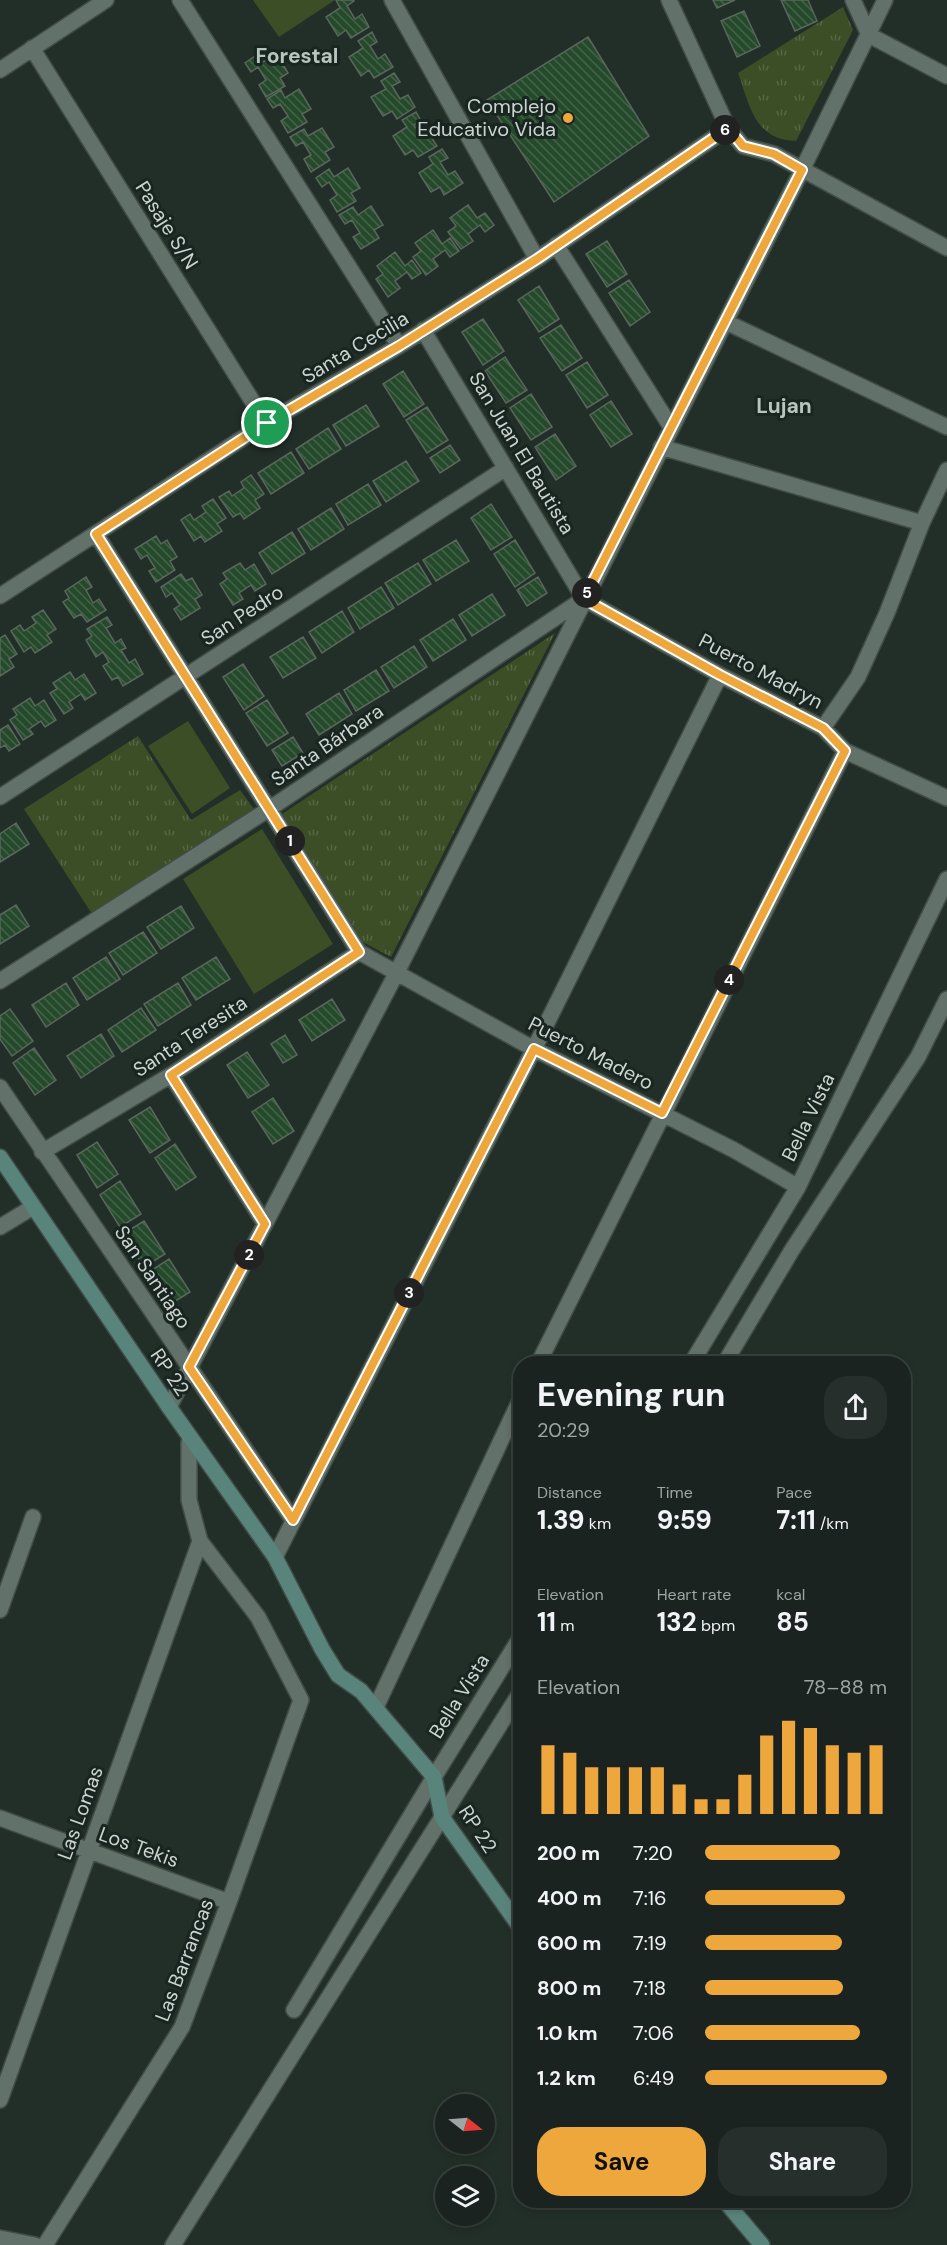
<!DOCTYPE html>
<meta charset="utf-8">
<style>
body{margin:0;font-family:"DM Sans",sans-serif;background:#272f2c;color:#f1f3f6;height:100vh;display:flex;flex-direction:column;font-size:22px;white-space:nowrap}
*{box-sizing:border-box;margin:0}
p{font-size:20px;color:#9fa4a4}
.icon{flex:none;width:33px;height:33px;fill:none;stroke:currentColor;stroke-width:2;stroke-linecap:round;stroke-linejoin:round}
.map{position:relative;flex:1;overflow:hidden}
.panel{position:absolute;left:513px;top:1356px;width:398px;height:852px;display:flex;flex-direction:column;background:#1a231f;border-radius:24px;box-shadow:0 3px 9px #0003,0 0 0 2px #38403d}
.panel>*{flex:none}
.needle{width:39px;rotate:107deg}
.tools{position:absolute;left:435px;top:2094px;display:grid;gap:12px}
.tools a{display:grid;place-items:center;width:60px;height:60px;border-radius:50%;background:#1a231f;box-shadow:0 3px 9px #0003,0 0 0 2px #38403d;font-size:30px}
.pin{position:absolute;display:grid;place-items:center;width:51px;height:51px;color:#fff;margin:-26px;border:3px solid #fff;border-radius:50%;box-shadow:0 2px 6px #0007}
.km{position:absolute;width:30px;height:30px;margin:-15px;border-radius:50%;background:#222;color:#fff;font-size:16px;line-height:30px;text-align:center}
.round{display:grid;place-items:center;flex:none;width:63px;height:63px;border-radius:24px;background:#272f2c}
.overview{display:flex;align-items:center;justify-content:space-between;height:102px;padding:0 24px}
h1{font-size:33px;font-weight:700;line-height:45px}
.metrics{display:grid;grid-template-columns:repeat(3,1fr);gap:9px;height:102px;padding:6px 24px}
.metrics div{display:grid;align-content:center}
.metrics b{font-size:26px;font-weight:700}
.metrics small{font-size:16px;font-weight:400}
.metrics p{font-size:16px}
.chart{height:168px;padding:12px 24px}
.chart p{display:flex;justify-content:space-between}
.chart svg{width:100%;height:108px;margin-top:6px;stroke:#eea73d;stroke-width:6}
.primary-button{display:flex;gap:12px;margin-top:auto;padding:12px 24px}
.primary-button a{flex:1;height:69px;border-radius:24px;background:#eea73d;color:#111;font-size:24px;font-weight:700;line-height:69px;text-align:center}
.primary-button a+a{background:#272f2c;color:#f1f3f6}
ul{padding:0 24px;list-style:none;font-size:20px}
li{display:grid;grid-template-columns:96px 72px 1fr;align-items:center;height:45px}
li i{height:15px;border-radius:8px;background:#eea73d}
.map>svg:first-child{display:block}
.grass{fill:url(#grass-tufts)}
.pitch{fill:#3b4e26}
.building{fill:url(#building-back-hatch);stroke:#5b665c;stroke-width:1.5}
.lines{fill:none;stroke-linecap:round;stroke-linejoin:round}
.street-casing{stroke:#414c47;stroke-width:18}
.secondary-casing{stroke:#414c47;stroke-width:18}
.street{stroke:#62716a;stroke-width:15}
.secondary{stroke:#59847c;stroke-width:15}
.route-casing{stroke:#fff;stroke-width:12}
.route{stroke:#eea73d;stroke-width:8}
.poi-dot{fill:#eea73d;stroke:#182520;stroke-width:2}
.labels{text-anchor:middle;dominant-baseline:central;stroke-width:6;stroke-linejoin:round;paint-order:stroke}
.poi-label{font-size:20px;fill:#ccd4d0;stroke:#182520;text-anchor:end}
.street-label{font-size:20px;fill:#ccd4d0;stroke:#182520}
.neighbourhood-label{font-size:21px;font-weight:bold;fill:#b6c6bf;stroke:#182520}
</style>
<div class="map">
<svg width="947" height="2245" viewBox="0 0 947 2245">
<defs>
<pattern id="grass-tufts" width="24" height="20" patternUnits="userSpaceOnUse" patternTransform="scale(1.5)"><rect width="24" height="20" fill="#3b4e26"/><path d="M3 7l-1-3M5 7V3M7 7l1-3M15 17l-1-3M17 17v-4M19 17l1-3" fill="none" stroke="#566744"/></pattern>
<pattern id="building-back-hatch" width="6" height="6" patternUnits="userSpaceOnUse" patternTransform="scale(1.5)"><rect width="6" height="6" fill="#254a2b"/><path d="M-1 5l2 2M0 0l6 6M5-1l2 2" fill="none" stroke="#436349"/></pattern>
</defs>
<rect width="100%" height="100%" fill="#222f29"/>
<path class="grass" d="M843,7l10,23 -57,111c-42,-1 -46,-36 -58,-68z
M555,633l-164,324 -30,-16 -79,-127z
M138,736l53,84 49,-30 17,23 -163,104 -70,-108z"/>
<path class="pitch" d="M253,0h82l-56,37z
M188,721l42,67 -38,26 -44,-68z
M262,829l71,115 -79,50 -71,-115z"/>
<path class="building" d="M353,0l1,1 -7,5 8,13 7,-5 7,13 -18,11 -5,-8 -8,6 -12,-19 14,-9 -4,-8z
M713,0h22l-18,8z
M781,0h27l9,21 -22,10z
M744,11l16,35 -23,11 -16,-36z
M372,32l5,10 -7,4 8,13 7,-5 8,13 -19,11 -5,-8 -8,6 -12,-19 14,-9 -5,-7z
M588,37l61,99 -95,66 -67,-102z
M258,54l5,8 14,-8 11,19 -8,5 5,8 -19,11 -7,-12 7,-5 -8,-13 -7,5 -6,-9z
M394,73l6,9 -8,4 8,13 8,-4 7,12 -18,12 -5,-8 -9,5 -12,-19 15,-8 -5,-8z
M299,89l12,20 -9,5 5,8 -19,11 -7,-12 7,-5 -8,-12 -7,4 -6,-9 14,-9 4,8z
M416,112l5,9 -7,4 8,13 7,-4 8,12 -19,11 -5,-7 -8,5 -12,-19 14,-9 -5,-7z
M322,128l12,19 -9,5 5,8 -19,12 -7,-13 7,-4 -8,-13 -7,4 -6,-9 14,-8 4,7z
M442,149l6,9 -8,4 8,13 7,-4 8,12 -19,12 -4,-8 -9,5 -12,-19 14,-9 -4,-7z
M348,168l12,20 -9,5 5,8 -19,11 -7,-12 7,-5 -8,-13 -7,5 -6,-9 13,-9 5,8z
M468,205l9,13 8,-5 9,12 -9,7 -5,-7 -12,9 5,7 -12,8 -13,-17 8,-6 -6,-8z
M371,206l12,19 -9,5 5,8 -18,11 -8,-12 7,-4 -8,-13 -7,4 -6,-9 14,-8 5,8z
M433,230l9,14 8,-6 9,13 -9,6 -5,-7 -12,9 5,7 -12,9 -13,-18 8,-6 -6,-8z
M607,241l20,33 -20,13 -21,-33z
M395,252l10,14 7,-6 9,13 -9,6 -5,-7 -12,9 5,7 -12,9 -12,-18 7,-5 -6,-8z
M629,280l21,32 -20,14 -21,-33z
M539,286l20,33 -20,13 -21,-32z
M483,319l21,32 -21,14 -21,-33z
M561,325l21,33 -20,13 -22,-33z
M505,357l22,33 -21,13 -21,-32z
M587,362l21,33 -21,13 -21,-33z
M403,371l21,33 -20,13 -21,-33z
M531,394l21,33 -21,13 -21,-32z
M611,401l21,33 -21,13 -21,-32z
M366,405l13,21 -33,20 -13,-21z
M427,407l21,33 -21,13 -21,-33z
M328,428l13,21 -32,20 -13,-20z
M555,434l21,32 -20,14 -21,-33z
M450,445l10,15 -20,13 -10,-15z
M291,452l13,21 -33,21 -13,-21z
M406,461l13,20 -33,21 -13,-21z
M251,475l13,19 -9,6 5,8 -16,11 -4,-6 -7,4 -14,-20 10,-6 3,5 12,-8 -3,-6z
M368,484l13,21 -33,20 -12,-21z
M213,499l13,19 -9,6 5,7 -17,11 -4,-6 -7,5 -13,-21 9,-6 4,6 12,-8 -4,-6z
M491,504l21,33 -21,13 -20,-32z
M331,508l13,21 -33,21 -13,-21z
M292,532l13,21 -33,21 -13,-21z
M156,536l5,8 6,-4 10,17 -7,4 5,9 -19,12 -7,-11 6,-3 -8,-13 -6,4 -6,-10z
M456,540l13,21 -33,20 -13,-21z
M515,540l20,33 -20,14 -21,-33z
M240,563l5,7 9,-6 12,20 -11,7 -4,-6 -12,8 4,6 -10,6 -13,-21 7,-5 -4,-6z
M418,563l13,21 -33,21 -13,-22z
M181,574l5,7 6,-3 10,17 -7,4 5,9 -19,12 -7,-11 6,-4 -8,-12 -6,4 -5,-10z
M86,577l6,10 -6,3 7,13 6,-4 7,11 -19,12 -6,-8 -7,4 -11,-16 6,-4 -4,-7z
M538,577l9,16 -20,13 -10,-16z
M381,587l13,21 -34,21 -12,-21z
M492,594l13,21 -33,21 -13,-21z
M43,610l13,19 -9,6 5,7 -17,11 -4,-6 -7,5 -13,-21 9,-6 4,6 12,-8 -4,-6z
M342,611l12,21 -32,21 -13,-21z
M107,617l5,8 -6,3 9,15 6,-4 5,9 -5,2 8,13 6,-4 8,15 -20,12 -5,-9 -6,3 -9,-14 6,-4 -6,-10 -7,5 -10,-17 6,-4 -5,-7z
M453,619l13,21 -33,21 -13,-21z
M5,635l12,19 -8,5 5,8 -14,9v-38z
M303,637l13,21 -33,20 -13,-21z
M414,646l13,21 -33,21 -13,-21z
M243,664l21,32 -20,14 -21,-33z
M376,670l13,21 -33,20 -12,-21z
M70,672l5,8 9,-6 12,19 -11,7 -4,-6 -12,8 4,6 -9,6 -14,-21 7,-4 -4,-6z
M339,693l13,21 -33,21 -13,-21z
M30,698l5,8 9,-6 12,20 -11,7 -4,-6 -12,8 4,5 -10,6 -13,-20 7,-5 -4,-6z
M267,700l21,33 -21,13 -21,-33z
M8,725l12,19 -11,7 -4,-6 -5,3v-18z
M293,737l10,16 -21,13 -10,-16z
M16,823l13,21 -29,18v-28z
M16,905l13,21 -29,18v-29z
M181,906l13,22 -33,21 -14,-22z
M143,932l14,21 -34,22 -14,-22z
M106,957l14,22 -33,21 -14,-22z
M216,957l14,22 -34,21 -14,-22z
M66,983l13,22 -33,22 -14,-22z
M178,983l13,22 -33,21 -14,-22z
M332,999l13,21 -33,21 -13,-21z
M141,1008l15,22 -34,22 -14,-22z
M10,1009l23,32 -21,15 -12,-17v-23z
M101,1034l13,22 -33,22 -14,-22z
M285,1035l12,20 -14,8 -12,-19z
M34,1048l22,32 -21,15 -22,-32z
M247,1052l22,33 -21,13 -21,-33z
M273,1098l21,33 -21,13 -21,-32z
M150,1107l20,33 -20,13 -21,-33z
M97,1142l21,32 -21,14 -20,-33z
M175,1144l21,33 -20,13 -21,-32z
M120,1181l21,33 -21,13 -20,-32z
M144,1221l21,33 -21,13 -21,-33z
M169,1259l21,33 -21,13 -20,-33z"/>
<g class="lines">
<g class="street-casing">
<path id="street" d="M180,0l219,346
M392,0l145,259
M669,0l59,128 15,18 31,8 173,94
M853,0l16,35 78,41
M32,48l234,375
M0,70l106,-70
M556,245l115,182
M726,322l221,105
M423,330l161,269 136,76 103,53 22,23 102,47
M661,447l261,76
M96,534l263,418 175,97 200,101 64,37
M0,596l266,-173 133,-77 138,-87 191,-131
M823,728l35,-51 29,-64 35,-90 25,-53
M0,797l506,-329
M0,981l269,-172 313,-209
M171,1075l94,149
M0,1087l293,433
M42,1152l129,-77 188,-123
M0,1227l33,-20
M538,1364l307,-613
M691,1364l107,-177 149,-308
M724,1364l68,-114 126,-193 29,-58
M169,1407l227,-433 406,-804 83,-170
M275,1557l259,-508 186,-374
M0,1610l33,-93
M376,1707l144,-307
M0,1818l229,84
M294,2010l140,-233 86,-139
M0,2100l200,-559
M0,2238l35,7
M45,2245l137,-218 47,-125 72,-202 -43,-83 -58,-76 -11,-41v-58
M173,2245l347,-552"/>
</g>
<g class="secondary-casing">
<path id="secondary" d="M0,1157l169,250 106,150 47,92 16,26 23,16 73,86 8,40 78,110
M724,2200l38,45"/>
</g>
<use href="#street" class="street"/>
<use href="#secondary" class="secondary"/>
</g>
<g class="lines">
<g class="route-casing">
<path id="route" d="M728,128l15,18 31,8 28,16 -218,429 136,76 103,53 22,23 -183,362 -128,-64 -241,471 -104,-153 76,-143 -94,-149 188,-123 -263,-418 171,-111 132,-77 138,-87z"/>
</g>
<use href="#route" class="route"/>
</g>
<circle class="poi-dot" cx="568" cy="118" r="6"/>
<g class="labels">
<g class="poi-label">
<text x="556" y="106">Complejo<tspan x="556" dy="23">Educativo Vida</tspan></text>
</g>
<g class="street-label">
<text transform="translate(167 225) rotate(58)">Pasaje S/N</text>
<text transform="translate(355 347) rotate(-31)">Santa Cecilia</text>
<text transform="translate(522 453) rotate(59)">San Juan El Bautista</text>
<text transform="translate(242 615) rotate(-33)">San Pedro</text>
<text transform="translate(761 671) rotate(28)">Puerto Madryn</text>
<text transform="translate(327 745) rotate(-34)">Santa Bárbara</text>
<text transform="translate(190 1036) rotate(-33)">Santa Teresita</text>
<text transform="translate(591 1053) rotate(27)">Puerto Madero</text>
<text transform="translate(808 1117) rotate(-64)">Bella Vista</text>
<text transform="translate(153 1277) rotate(56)">San Santiago</text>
<text transform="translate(170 1372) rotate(56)">RP 22</text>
<text transform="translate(459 1696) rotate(-58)">Bella Vista</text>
<text transform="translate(80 1813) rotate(-70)">Las Lomas</text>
<text transform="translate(478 1829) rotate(57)">RP 22</text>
<text transform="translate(139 1847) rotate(20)">Los Tekis</text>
<text transform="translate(184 1960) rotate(-69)">Las Barrancas</text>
</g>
<g class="neighbourhood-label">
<text x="297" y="56">Forestal</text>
<text x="784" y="406">Lujan</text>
</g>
</g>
</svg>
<div class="tools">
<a><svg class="needle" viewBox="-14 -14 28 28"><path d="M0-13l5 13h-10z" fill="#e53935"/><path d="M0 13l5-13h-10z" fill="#9fa4a4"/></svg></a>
<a><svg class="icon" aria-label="layers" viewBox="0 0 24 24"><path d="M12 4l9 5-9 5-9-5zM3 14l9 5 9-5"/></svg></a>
</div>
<div class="pin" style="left:267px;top:423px;background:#1e9e55"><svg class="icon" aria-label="arrive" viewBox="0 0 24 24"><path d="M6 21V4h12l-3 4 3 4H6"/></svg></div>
<b class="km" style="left:290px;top:841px">1</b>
<b class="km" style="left:249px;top:1255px">2</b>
<b class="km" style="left:409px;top:1293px">3</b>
<b class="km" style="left:729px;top:980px">4</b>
<b class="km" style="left:587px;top:593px">5</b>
<b class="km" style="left:725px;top:130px">6</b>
<section class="panel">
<div class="overview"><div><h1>Evening run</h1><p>20:29</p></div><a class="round"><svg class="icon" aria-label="share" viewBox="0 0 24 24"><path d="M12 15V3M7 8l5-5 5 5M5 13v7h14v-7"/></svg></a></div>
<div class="metrics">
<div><p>Distance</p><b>1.39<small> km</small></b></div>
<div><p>Time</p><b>9:59</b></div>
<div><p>Pace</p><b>7:11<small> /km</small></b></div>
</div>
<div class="metrics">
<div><p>Elevation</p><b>11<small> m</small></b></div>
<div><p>Heart rate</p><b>132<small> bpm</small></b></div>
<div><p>kcal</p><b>85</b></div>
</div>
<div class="chart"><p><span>Elevation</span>78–88 m</p>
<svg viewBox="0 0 160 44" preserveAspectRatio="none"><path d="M5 44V16M15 44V19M25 44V25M35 44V25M45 44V25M55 44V25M65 44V32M75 44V38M85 44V38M95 44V28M105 44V12M115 44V6M125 44V9M135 44V16M145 44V19M155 44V16"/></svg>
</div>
<ul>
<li><b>200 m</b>7:20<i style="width:74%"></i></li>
<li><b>400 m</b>7:16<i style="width:77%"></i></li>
<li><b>600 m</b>7:19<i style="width:75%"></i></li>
<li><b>800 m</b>7:18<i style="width:76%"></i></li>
<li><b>1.0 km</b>7:06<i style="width:85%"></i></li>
<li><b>1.2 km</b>6:49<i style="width:100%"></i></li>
</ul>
<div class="primary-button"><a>Save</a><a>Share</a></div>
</section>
</div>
